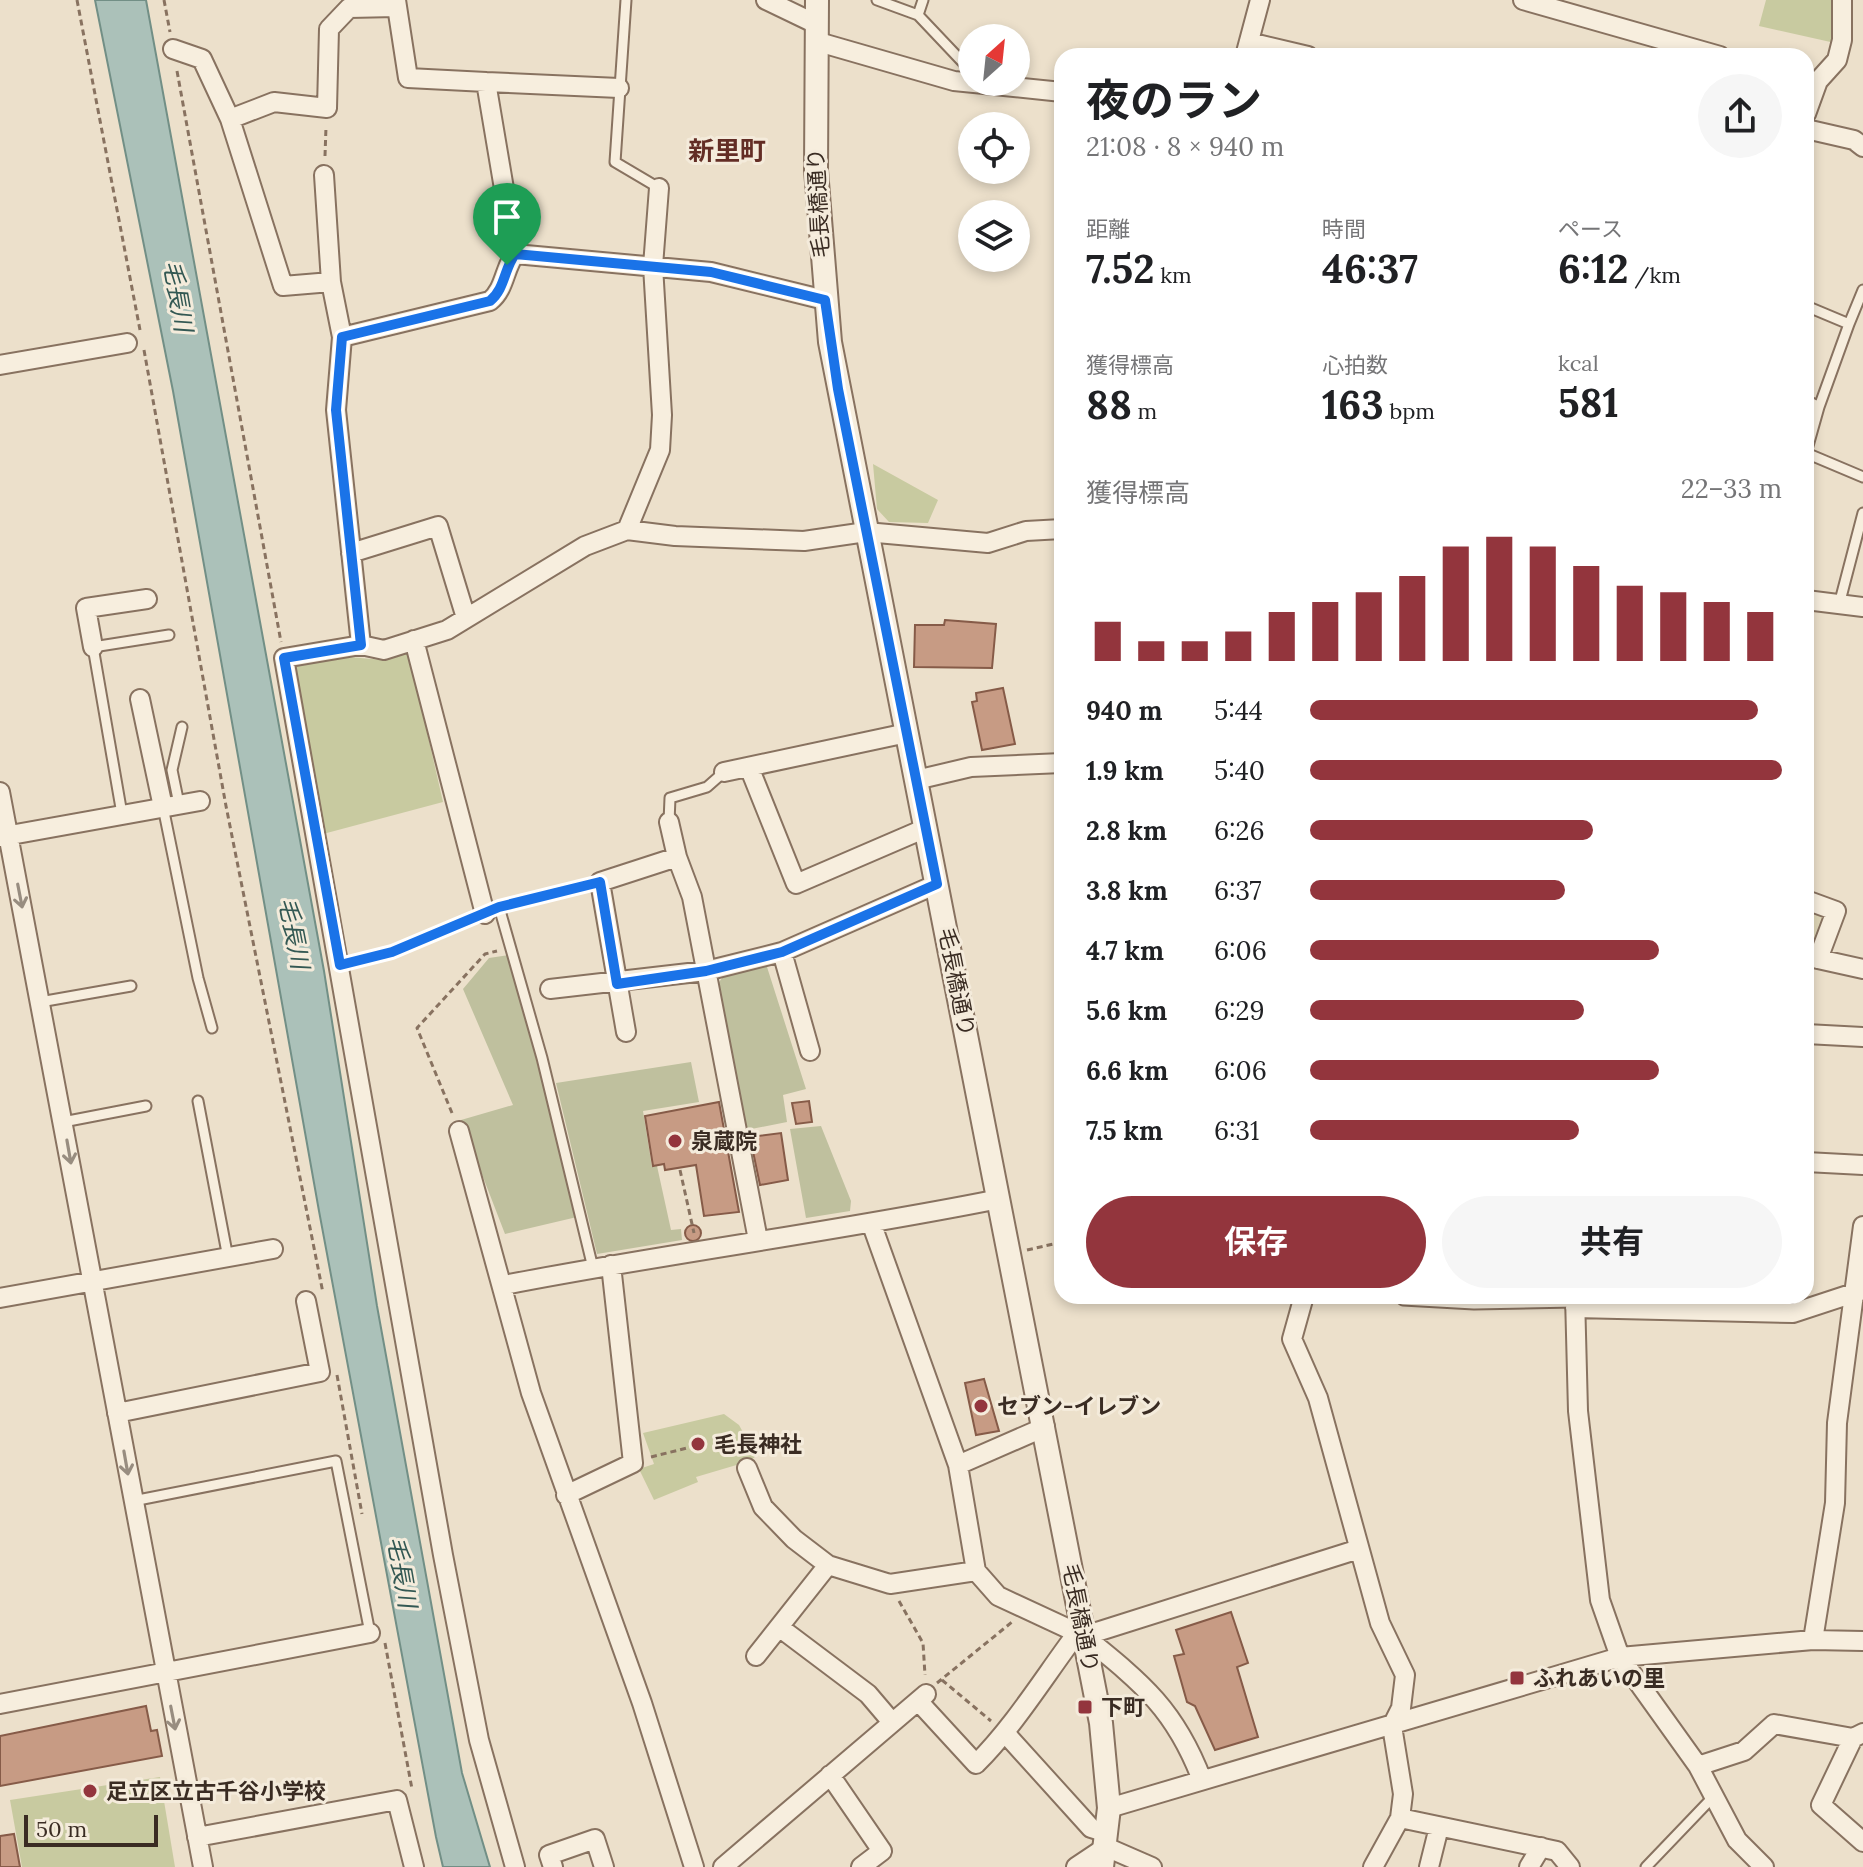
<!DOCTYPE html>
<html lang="ja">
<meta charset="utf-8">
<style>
body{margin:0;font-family:Lora,"Noto Sans JP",serif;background:#f6f6f6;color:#202124;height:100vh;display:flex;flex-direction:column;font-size:30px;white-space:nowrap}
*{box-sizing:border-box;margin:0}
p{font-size:26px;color:#757577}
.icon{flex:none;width:44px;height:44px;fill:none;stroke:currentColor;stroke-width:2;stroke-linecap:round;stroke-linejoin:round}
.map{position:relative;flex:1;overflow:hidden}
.side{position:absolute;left:1054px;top:48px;width:760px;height:1256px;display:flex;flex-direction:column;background:#fff;border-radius:24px;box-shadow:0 4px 12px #0003}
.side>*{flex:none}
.needle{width:52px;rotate:27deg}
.controls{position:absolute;left:958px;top:24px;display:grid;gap:16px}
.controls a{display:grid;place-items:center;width:72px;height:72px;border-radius:50%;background:#fff;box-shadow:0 4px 12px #0003;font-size:40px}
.scale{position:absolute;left:24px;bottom:20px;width:134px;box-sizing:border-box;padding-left:8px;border:4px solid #3a2c23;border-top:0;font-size:22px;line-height:28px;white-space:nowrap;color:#3a2c23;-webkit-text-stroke:6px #f4ebdb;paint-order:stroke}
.pin{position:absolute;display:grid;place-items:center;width:68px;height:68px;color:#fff;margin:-82px -34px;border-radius:50% 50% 50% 0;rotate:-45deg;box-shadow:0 0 8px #0007}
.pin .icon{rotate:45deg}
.round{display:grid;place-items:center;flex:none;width:84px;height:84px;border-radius:42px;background:#f6f6f6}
.summary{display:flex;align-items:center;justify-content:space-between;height:136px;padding:0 32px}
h1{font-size:44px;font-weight:700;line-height:60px}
.figures{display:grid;grid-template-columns:repeat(3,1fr);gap:12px;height:136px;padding:8px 32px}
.figures div{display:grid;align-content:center}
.figures b{font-size:40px;font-weight:700}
.figures small{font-size:22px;font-weight:400}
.figures p{font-size:22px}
.chart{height:224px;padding:16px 32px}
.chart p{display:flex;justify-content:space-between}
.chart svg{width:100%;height:144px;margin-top:8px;stroke:#93353d;stroke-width:6}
.primary-button{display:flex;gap:16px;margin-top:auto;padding:16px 32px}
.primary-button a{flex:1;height:92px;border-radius:48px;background:#93353d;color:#fff;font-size:32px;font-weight:700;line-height:92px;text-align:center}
.primary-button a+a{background:#f6f6f6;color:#202124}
ul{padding:0 32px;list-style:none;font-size:26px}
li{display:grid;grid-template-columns:128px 96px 1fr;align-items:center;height:60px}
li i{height:20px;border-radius:10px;background:#93353d}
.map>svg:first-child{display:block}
.farmland{fill:#e1d8b9}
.green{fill:#c8caa0}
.cemetery{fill:#bfc09e}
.water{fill:#abc1b9;stroke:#728f86;stroke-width:2}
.building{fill:#c79b84;stroke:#865b48;stroke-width:2}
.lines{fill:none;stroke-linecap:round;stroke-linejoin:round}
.service-casing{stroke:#887260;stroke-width:13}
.minor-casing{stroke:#887260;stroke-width:22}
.tertiary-casing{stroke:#887260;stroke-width:26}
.path{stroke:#887260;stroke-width:3;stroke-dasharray:6 4;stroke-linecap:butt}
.service{stroke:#f7eede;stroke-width:9}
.minor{stroke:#f7eede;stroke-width:18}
.tertiary{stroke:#f7eede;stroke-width:22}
.oneway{stroke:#988d80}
.route-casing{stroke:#fff;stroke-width:16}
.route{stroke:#1a73e8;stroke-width:10}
.poi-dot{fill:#93353d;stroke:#f4ebdb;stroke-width:3}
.labels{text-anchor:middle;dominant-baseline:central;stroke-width:6;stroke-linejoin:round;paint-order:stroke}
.street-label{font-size:22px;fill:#3a2c23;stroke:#f4ebdb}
.poi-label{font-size:22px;font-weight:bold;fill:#3a2c23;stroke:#f4ebdb;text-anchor:start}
.water-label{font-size:24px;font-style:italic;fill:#335853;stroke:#f4ebdb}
.quarter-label{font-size:26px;font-weight:bold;fill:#632d25;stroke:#f4ebdb}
</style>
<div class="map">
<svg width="1863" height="1867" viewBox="0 0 1863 1867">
<rect width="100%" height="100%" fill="#ece0cb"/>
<path class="farmland" d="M1806,900l30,11 -18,48 -12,-2z"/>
<path class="green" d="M1766,0h69v43l-76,-17z
M873,464l65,36 -10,23 -39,-1 -12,-13z
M408,649l35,153 -120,32 -30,-167 44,-11 47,4z
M724,1414l15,11 17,31 -6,5 -54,16 2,5 -44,18 -15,-31 15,-5 -11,-31z
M160,1777l15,90h-153l-12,-67z"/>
<path class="cemetery" d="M509,955l68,262 -72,17 -44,-114 52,-15 -50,-116 26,-31z
M761,964l6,3 39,122 -23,6 4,27 -41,8 -29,-145 5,-7z
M691,1062l8,40 -56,9 9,56 5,-1 14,64 10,-1 1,11 -85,14 -41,-171z
M821,1126l30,75 -1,10 -44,7 -16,-89z"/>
<path class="water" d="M95,0h51l178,971 53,335 85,467 28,94h-47l-7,-30 -117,-626 -146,-820z"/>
<path class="building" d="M945,620l51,4 -4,44 -78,-1 1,-42h29z
M1003,688l12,56 -33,6 -10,-48 5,-1 -1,-8z
M809,1101l3,21 -16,2 -4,-21z
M719,1102l20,110 -35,4 -8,-51 -31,5 -1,-6 -11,2 -8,-50z
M781,1133l7,47 -28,5 -10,-48z
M685 1233a8 8 0 1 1 16 0a8 8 0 1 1-16 0Z
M984,1379l15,52 -23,4 -11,-52z
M1231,1612l17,51 -11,4 21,70 -43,13 -20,-44 -8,-4 -13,-46 10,-2 -8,-24z
M146,1706l5,25 6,-1 5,26 -162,30v-50z
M14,1834l6,33h-20v-31z"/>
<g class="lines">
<g class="service-casing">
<path id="service" d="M626,0l-11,162 44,26
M877,0l41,15 5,-15
M918,15l54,57
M1806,306l43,18 14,-34
M1806,400l13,7 -13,46
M1819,407l30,-83
M1806,453l57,24
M1840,601l23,-88
M179,804l-7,-34 10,-43
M163,807l35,171 14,50
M122,814l-29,-167 76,-12
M669,822l1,-24 37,-11 17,-15
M499,907l43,151 51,210
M340,965l52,-13 107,-45 101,-25
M40,1002l91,-16
M198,1101l30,157
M63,1122l83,-16
M1398,1296l5,4 71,4 101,-2
M133,1501l203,-40 34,172
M1646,1867l68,-71"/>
</g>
<g class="minor-casing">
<path id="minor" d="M766,0l50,24
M1523,0l197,56
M815,41l139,40 108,11
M1249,42l59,14
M173,49l29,10 28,60 53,167 48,-4
M1245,56l15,-56
M486,82l133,6
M1806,114l12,-33 19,-21 5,-20v-40
M230,119l44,-17 53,6 2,-79 20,-21 47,-1
M1806,129l48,11 9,7
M324,175l7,107 11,55 -6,73 25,235
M515,254l196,18 114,28
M342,337l148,-36c15,-12 14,-32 25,-47l-29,-172 -78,-4 -12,-78
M0,365l127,-22
M627,530l33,-80 2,-35 -9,-149 6,-78
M351,553l87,-27 28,92
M1806,600l57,7
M414,640l71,274
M93,647l-7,-39 61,-9
M140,699l23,108
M749,767l47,117 130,-56
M724,772l183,-39
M916,780l55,-13 91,-4
M0,792l203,1075
M669,822l8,35 15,40 66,343
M0,837l200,-36
M1806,900l30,11 -18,48
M782,952l28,99
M1809,957l54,12
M550,989l156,-18 76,-19 155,-68
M626,1032l-26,-150 77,-25
M1806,1034l57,3
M459,1131l72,262 111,310 52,164
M1806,1162l57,3
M872,1225l86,240
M504,1285c164,-32 331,-53 495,-86
M1304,1296l-12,43 26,59 62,225 25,52 -4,33 -9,18 11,68 -3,24 -27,49
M1575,1296l3,115 22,189 20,57 78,109 39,74 27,27
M0,1298l273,-49
M1575,1308l218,5 70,-23
M117,1413l203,-41 -14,-71
M1045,1427l-87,38 18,106 22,25 86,40 275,-87
M747,1468l16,39 31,32 34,26 62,19 86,-13
M566,1495l67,-32 -22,-198
M779,1627l89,67 23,27
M1084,1636c58,47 91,73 118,144
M1813,1640l22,-137 2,-80 26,-197
M756,1656l72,-91
M919,1702l57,62c39,-39 68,-87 101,-131
M0,1704l370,-71
M1006,1734l85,94 16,5
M1853,1738l-32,67 42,37
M1698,1766l46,-15 30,-27 79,14 10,-5
M830,1775l52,76 -21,16
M1109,1808l511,-151 193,-17 50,1
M1400,1818l157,33 13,16
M197,1837l200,-37 17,67
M515,1867l-36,-127 -36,-185 -159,-897 77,-13 23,5 63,-20 138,-84 42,-16 48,6 129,5 62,-9 122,11 38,-12 36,-2
M553,1867l-4,-12 46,-16 9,28
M723,1867l203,-173
M1076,1867l30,-20 46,20
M1429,1867l10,-40
M1529,1867l12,-20"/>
</g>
<g class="tertiary-casing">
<path id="tertiary" d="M817,0l-1,170 14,172 271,1381 8,85 -7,59"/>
</g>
<path class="path" d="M77,0l63,330
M164,0l6,32
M177,71l104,571
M325,156l1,-29
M144,350l82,456 97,487
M452,1113l-35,-85 68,-74 12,-3
M680,1170l14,63
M1027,1250l35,-8
M337,1375l25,139
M651,1457l36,-9
M899,1601l24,42 2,32
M385,1643l27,146
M942,1680l49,41
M937,1683l75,-61"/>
<use href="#service" class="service"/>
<use href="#minor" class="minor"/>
<use href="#tertiary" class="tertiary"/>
</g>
<defs><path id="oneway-shaft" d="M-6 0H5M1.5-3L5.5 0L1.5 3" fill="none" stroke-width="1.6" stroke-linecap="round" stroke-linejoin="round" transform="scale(2)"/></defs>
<g class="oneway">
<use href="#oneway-shaft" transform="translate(20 896) rotate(79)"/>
<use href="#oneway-shaft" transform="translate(69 1152) rotate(80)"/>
<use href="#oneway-shaft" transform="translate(126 1463) rotate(80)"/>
<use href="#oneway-shaft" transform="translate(173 1718) rotate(79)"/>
</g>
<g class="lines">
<g class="route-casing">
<path id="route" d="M515,254l196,18 114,28 13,89 99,495 -155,68 -76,19 -89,13 -17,-102 -101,25 -107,45 -52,13 -56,-307 77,-13 -25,-235 6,-73 148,-36c15,-12 14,-32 25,-47z"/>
</g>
<use href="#route" class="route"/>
</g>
<g class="poi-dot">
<circle cx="675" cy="1141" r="8"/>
<circle cx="981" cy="1406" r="8"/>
<circle cx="698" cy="1444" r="8"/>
<rect x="1509" y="1670" width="16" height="16" rx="4"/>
<rect x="1077" y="1699" width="16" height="16" rx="4"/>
<circle cx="90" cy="1791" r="8"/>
</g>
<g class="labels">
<g class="street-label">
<text transform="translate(818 203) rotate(-93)">毛長橋通り</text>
<text transform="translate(957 982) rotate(79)">毛長橋通り</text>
<text transform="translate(1081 1618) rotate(79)">毛長橋通り</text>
</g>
<g class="poi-label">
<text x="691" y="1141">泉蔵院</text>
<text x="997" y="1406">セブン-イレブン</text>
<text x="714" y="1444">毛長神社</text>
<text x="1533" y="1678">ふれあいの里</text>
<text x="1101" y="1707">下町</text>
<text x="106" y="1791">足立区立古千谷小学校</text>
</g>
<g class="water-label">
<text transform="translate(178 296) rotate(80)">毛長川</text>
<text transform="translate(294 933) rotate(79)">毛長川</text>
<text transform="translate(402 1572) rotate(80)">毛長川</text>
</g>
<g class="quarter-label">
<text x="727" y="150">新里町</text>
</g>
</g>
</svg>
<div class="controls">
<a><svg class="needle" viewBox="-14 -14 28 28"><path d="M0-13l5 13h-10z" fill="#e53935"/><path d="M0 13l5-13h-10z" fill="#757577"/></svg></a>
<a><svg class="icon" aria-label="locate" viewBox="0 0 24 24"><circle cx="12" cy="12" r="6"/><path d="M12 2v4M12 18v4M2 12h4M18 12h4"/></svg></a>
<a><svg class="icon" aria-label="layers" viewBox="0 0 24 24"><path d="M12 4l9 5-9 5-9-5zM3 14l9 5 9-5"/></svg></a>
</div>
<div class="scale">50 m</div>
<div class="pin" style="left:507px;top:265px;background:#1e9e55"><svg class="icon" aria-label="arrive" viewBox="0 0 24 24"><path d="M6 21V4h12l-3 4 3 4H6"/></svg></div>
<section class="side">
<div class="summary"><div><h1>夜のラン</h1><p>21:08 · 8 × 940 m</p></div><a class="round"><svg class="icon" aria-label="share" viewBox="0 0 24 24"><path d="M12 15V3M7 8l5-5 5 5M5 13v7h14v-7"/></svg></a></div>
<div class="figures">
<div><p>距離</p><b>7.52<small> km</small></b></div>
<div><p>時間</p><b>46:37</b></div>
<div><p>ペース</p><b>6:12<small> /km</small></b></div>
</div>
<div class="figures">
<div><p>獲得標高</p><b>88<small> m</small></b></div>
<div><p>心拍数</p><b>163<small> bpm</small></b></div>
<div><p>kcal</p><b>581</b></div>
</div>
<div class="chart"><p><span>獲得標高</span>22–33 m</p>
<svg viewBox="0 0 160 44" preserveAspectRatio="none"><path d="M5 44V32M15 44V38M25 44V38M35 44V35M45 44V29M55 44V26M65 44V23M75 44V18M85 44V9M95 44V6M105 44V9M115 44V15M125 44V21M135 44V23M145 44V26M155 44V29"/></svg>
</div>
<ul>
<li><b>940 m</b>5:44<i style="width:95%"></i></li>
<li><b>1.9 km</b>5:40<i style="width:100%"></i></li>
<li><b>2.8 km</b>6:26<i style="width:60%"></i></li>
<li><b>3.8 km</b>6:37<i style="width:54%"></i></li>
<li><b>4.7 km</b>6:06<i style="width:74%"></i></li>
<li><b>5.6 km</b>6:29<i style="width:58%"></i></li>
<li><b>6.6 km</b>6:06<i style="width:74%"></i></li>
<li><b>7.5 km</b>6:31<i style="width:57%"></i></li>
</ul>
<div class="primary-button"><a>保存</a><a>共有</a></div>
</section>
</div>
